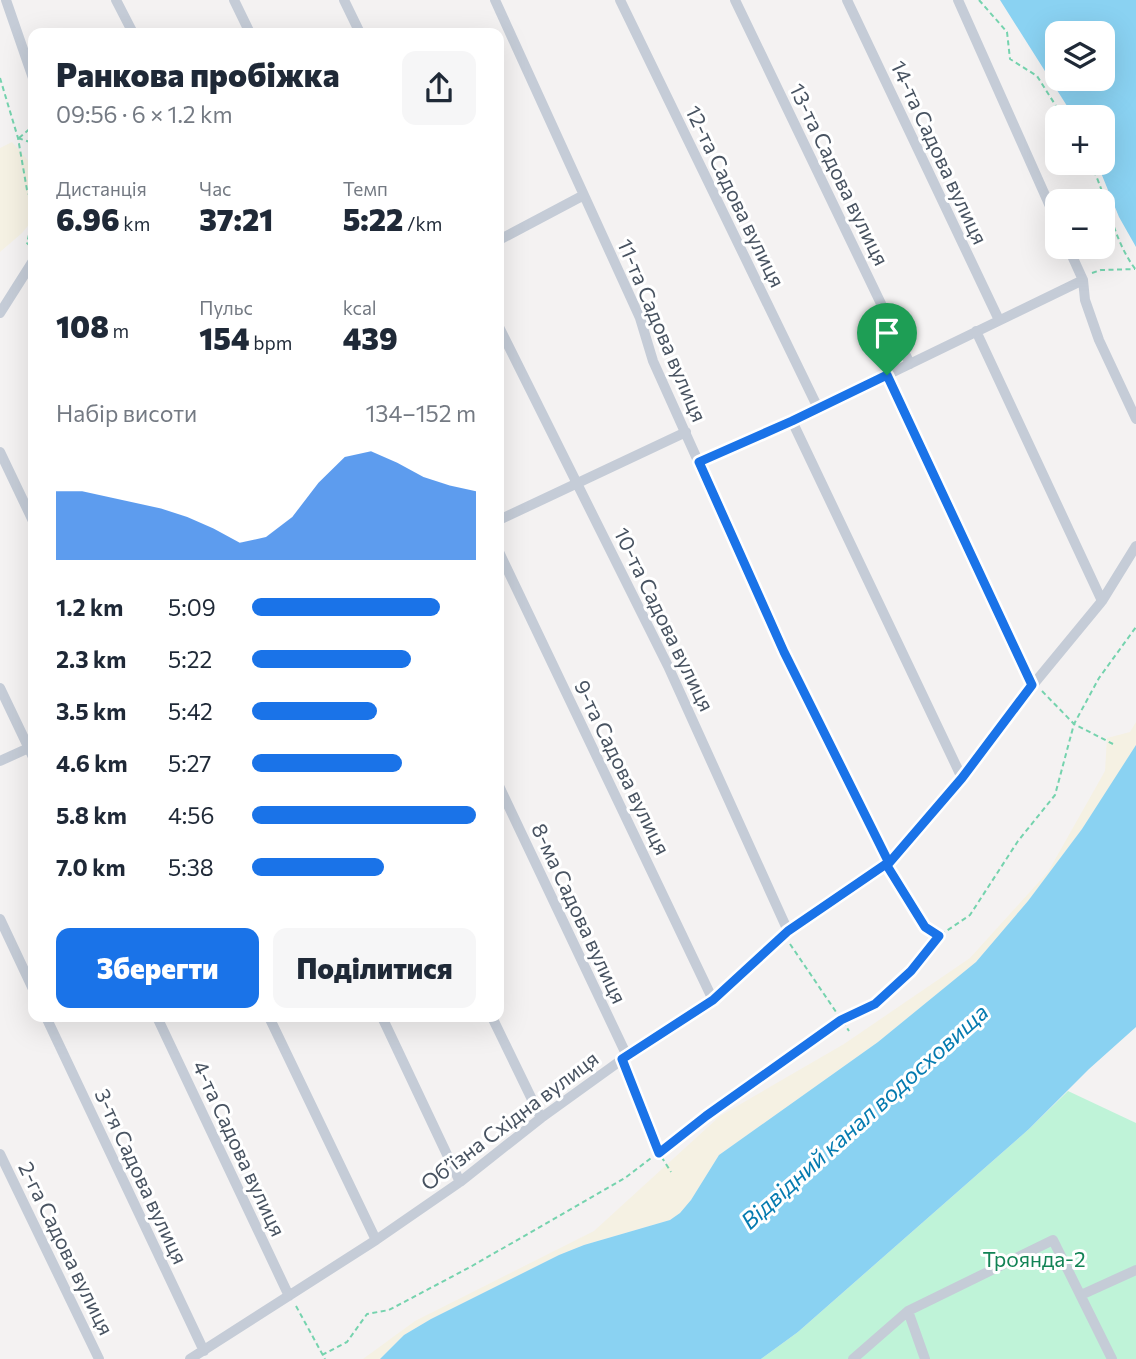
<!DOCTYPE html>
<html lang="uk">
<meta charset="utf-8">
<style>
body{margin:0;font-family:Commissioner,sans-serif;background:#f6f6f7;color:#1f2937;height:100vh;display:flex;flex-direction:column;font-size:26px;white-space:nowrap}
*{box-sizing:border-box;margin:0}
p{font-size:23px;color:#747a83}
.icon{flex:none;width:38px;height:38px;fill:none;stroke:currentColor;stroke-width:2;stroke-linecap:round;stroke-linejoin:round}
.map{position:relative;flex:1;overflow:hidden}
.sheet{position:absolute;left:28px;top:28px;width:476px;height:994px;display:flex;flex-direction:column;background:#fff;border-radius:14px;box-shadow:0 7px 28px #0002}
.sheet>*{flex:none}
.tools{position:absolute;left:1045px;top:21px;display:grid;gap:14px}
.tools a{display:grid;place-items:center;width:70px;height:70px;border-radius:14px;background:#fff;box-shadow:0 7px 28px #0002;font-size:35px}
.pin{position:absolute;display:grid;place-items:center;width:60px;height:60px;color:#fff;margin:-72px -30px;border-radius:50% 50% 50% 0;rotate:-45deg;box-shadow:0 0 7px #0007}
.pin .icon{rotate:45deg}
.round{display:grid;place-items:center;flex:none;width:74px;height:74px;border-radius:14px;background:#f6f6f7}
.overview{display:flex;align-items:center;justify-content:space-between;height:119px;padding:0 28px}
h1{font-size:32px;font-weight:800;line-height:52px}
.metrics{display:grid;grid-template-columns:repeat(3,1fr);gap:10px;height:119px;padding:7px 28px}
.metrics div{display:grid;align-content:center}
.metrics b{font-size:30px;font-weight:800}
.metrics small{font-size:19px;font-weight:400}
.metrics p{font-size:19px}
.chart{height:196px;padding:14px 28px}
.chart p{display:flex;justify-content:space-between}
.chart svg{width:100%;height:126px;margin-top:7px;fill:#1a73e8;opacity:.7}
.primary-button{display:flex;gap:14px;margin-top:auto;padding:14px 28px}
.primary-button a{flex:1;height:80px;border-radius:14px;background:#1a73e8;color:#fff;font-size:28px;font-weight:800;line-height:80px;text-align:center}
.primary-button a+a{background:#f6f6f7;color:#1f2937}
ul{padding:0 28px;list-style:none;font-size:23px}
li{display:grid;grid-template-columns:112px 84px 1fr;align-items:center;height:52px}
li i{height:18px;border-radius:9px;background:#1a73e8}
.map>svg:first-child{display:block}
.green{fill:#bff3d8}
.sand{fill:#f5f1e3}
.water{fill:#8ad2f2;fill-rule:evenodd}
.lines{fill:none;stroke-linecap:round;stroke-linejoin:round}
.path{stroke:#75d3ae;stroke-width:2;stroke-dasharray:5 3.5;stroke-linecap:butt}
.street{stroke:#c5ccd7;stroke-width:10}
.route-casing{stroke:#fff;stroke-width:14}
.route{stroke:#1a73e8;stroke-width:9}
.labels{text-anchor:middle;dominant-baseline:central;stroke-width:6;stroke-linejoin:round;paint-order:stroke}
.street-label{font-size:21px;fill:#485361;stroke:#fff}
.park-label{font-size:21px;fill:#128355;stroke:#fff}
.water-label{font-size:23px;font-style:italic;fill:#057bb0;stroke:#fff}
</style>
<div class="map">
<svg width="1136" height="1359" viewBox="0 0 1136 1359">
<rect width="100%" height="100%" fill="#f4f2f2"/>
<path class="green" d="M1068,1091l68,32v236h-375l37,-27 231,-203z"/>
<path class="sand" d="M12,142l21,24v54l-11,13 -22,19v-104z
M1136,722v23l-6,13 -48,71 -54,72 -52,61 -98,80 -159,113 -28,45 -11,13 -10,7 -86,25 -25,10 -128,64 -27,16 -24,24h-17l52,-38 179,-90 126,-115 124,-72 126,-86 78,-86 57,-101 2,-33 23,-6z"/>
<path class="water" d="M1000,0h136v247l-17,-30 -22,-54h5v-46h-28zM1057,33h45v46h-45z
M1136,745v282l-47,42 -60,60 -231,203 -37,27h-381l24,-24 27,-16 128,-64 25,-10 86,-25 10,-7 11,-13 28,-45 159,-113 98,-80 52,-61 54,-72z"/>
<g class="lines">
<path class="path" d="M979,0l28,32 3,27 27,17 26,41
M0,78l18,60 9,52 6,15
M18,138l15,5
M19,138l14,-12
M1090,163c18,34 22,76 46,107
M33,218l-6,25 6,6
M1092,273l9,-3 34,-1
M1042,691l32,33 39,20
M892,874l33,53 14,9
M790,944l59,87
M627,1070l32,83 12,19
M296,1306l29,53
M322,1355l25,-13 20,-28 22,-4 83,-44 153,-88 81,-62 135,-96 34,-15 36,-34 28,-35 31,-21 48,-74 37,-46 19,-71 25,-46 37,-51"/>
<path class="street" d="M6,0l27,78
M116,0l17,33
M234,0l16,33
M344,0l16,33
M495,0l145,318 13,43 131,291 105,211
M620,0l198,408
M735,0l175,364
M847,0l152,320
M958,0l99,222
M499,240l85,-45
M1068,247l15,33 2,20 14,40 37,79
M0,313l33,-52
M499,327l169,339 120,265
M976,331l126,270
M887,375l145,311
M792,421l170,357
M0,452l33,69
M699,462l93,-41 291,-141
M499,520l187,-88
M499,552l214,448
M0,688l33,69
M0,761l33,-15
M499,786l128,270
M0,919l33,70
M46,1017l158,334
M157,1017l132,279
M269,1017l107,223
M382,1017l78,165
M492,1017l49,101
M0,1154l99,205
M1081,1295l55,-25
M908,1311l17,48
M190,1359l186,-119 84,-58 81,-64 86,-62 86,-56 75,-69 101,-68 73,-85 70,-92 70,-85 34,-55
M853,1359l55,-48 145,-71 59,119"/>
</g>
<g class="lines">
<g class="route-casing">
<path id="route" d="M887,375l145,310 -70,93 -73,85 -3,1 -98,67 -75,69 -91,59 37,94 47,-37 135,-96 34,-16 36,-33 28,-35 -14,-9 -39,-63 3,-1 -105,-211 -85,-190 93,-41 95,-46"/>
</g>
<use href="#route" class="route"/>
</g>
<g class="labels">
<g class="street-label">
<text transform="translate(940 152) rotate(65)">14-та Садова вулиця</text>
<text transform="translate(840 174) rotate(64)">13-та Садова вулиця</text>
<text transform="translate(736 196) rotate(64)">12-та Садова вулиця</text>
<text transform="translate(663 330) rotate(67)">11-та Садова вулиця</text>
<text transform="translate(665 619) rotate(64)">10-та Садова вулиця</text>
<text transform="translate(623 767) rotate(64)">9-та Садова вулиця</text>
<text transform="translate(580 913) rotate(65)">8-ма Садова вулиця</text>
<text transform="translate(509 1120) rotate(-37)">Обʼїзна Східна вулиця</text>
<text transform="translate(240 1148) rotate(65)">4-та Садова вулиця</text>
<text transform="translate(142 1176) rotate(65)">3-тя Садова вулиця</text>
<text transform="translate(67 1248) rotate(64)">2-га Садова вулиця</text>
</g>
<g class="park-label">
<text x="1034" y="1258">Троянда-2</text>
</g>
<g class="water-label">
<text transform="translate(864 1116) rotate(-42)">Відвідний канал водосховища</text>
</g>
</g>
</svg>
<div class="tools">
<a><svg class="icon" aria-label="layers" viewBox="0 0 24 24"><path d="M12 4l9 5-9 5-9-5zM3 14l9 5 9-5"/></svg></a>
<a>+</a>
<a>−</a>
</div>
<div class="pin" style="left:887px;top:375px;background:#1e9e55"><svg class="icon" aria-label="arrive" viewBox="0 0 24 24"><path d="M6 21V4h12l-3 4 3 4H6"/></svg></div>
<section class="sheet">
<div class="overview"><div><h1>Ранкова пробіжка</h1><p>09:56 · 6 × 1.2 km</p></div><a class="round"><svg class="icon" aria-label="share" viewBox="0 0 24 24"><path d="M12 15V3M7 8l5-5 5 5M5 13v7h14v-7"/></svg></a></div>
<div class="metrics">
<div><p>Дистанція</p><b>6.96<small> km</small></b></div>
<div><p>Час</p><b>37:21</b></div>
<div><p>Темп</p><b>5:22<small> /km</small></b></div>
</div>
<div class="metrics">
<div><b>108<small> m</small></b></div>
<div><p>Пульс</p><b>154<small> bpm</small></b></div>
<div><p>kcal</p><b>439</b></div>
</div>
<div class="chart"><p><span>Набір висоти</span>134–152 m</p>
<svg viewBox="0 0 160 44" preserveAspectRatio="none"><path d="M0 44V20L10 20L20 22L30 24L40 26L50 29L60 33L70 38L80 36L90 29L100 17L110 8L120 6L130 10L140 15L150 18L160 20V44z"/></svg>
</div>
<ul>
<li><b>1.2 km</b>5:09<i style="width:84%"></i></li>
<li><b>2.3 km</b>5:22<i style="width:71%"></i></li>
<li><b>3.5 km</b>5:42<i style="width:56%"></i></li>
<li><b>4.6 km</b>5:27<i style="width:67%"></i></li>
<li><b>5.8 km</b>4:56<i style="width:100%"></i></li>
<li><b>7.0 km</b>5:38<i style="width:59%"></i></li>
</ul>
<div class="primary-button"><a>Зберегти</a><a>Поділитися</a></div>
</section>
</div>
